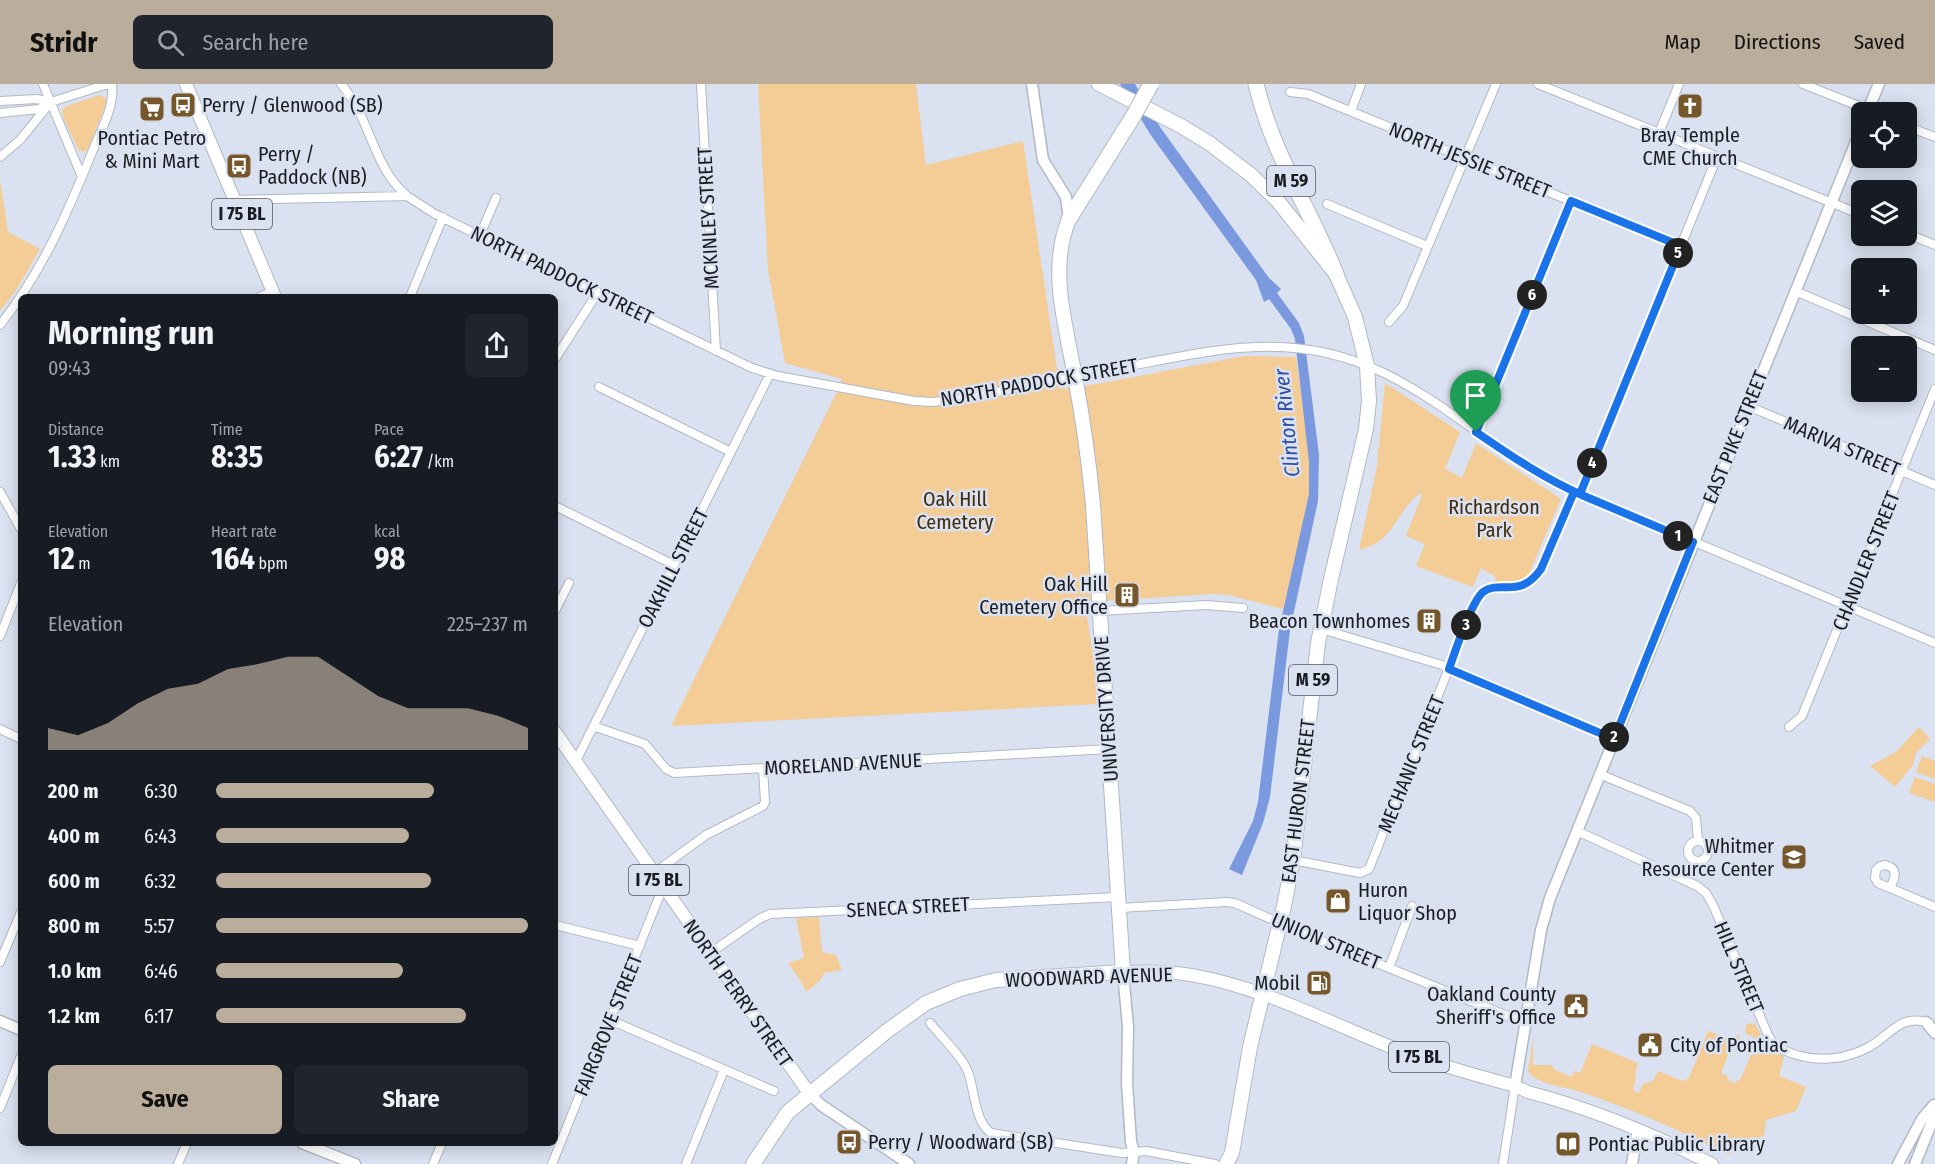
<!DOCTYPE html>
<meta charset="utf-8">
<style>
body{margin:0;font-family:"Fira Sans Condensed",sans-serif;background:#20242c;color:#f1f3f6;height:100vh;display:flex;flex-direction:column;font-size:22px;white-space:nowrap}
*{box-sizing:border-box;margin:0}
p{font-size:20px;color:#9ea1a6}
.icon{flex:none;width:33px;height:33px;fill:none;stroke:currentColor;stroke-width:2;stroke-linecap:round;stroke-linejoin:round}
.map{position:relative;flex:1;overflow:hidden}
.side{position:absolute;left:18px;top:210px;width:540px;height:852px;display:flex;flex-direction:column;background:#171b24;border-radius:9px;box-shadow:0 3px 15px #0003}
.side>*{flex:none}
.tools{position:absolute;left:1851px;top:18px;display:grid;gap:12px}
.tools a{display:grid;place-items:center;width:66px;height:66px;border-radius:9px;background:#171b24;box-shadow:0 3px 15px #0003;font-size:30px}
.pin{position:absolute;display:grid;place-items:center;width:51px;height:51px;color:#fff;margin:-62px -26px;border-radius:50% 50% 50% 0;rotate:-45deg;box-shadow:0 0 6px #0007}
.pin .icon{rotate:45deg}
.km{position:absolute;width:30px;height:30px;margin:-15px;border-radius:50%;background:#222;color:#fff;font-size:16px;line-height:30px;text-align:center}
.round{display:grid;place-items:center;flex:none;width:63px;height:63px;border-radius:9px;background:#20242c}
.headline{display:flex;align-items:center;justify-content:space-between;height:102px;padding:0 30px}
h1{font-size:33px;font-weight:700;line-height:45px}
.metrics{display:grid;grid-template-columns:repeat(3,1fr);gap:9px;height:102px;padding:6px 30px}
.metrics div{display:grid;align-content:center}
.metrics b{font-size:30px;font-weight:700}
.metrics small{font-size:16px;font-weight:400}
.metrics p{font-size:16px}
.chart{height:168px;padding:12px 30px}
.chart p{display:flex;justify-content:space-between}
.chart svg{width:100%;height:108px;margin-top:6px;fill:#baad9b;opacity:.7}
.button{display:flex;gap:12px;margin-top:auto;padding:12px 30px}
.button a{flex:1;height:69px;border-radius:9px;background:#baad9b;color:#111;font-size:24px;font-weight:700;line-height:69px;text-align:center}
.button a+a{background:#20242c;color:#f1f3f6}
ul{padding:0 30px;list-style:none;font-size:20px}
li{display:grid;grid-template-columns:96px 72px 1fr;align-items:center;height:45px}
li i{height:15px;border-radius:8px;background:#baad9b}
header{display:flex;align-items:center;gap:36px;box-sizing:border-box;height:84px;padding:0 30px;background:#baad9b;color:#111}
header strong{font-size:28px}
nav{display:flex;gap:33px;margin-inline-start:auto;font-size:21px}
.search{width:420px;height:54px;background:#20242c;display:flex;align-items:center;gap:15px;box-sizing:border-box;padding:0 21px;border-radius:9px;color:#9ea1a6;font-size:22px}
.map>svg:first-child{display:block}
.green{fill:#f4cc96}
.water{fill:#7a99df}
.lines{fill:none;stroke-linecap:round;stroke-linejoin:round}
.minor-casing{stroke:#b1b8c6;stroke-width:10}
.tertiary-casing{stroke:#b1b8c6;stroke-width:13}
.secondary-casing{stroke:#b1b8c6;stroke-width:13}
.primary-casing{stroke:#b1b8c6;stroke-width:14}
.trunk-casing{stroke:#b1b8c6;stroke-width:16}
.motorway-casing{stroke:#b1b8c6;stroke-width:17}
.minor{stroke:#fff;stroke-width:8}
.tertiary{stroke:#fff;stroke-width:10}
.secondary{stroke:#fff;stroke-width:10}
.primary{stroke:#fff;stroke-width:12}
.trunk{stroke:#fff;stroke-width:14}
.motorway{stroke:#fff;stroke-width:15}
.motorway-bridge-casing{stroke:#b1b8c6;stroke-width:17;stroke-linecap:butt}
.motorway-bridge{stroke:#fff;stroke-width:15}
.route-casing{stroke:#fff;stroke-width:12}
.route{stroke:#1a73e8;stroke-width:8}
.labels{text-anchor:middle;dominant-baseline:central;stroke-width:5;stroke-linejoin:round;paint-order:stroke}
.shield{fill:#dae1f0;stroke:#53575f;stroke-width:1.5}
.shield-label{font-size:18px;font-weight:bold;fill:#191c21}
.poi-label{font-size:20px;fill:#191c21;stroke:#dae1f0;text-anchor:start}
.street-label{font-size:20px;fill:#191c21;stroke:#dae1f0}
.park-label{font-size:20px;fill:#402b0a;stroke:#dae1f0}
.water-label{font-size:21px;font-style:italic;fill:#2f4ea1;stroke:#dae1f0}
</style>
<header>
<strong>Stridr</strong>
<div class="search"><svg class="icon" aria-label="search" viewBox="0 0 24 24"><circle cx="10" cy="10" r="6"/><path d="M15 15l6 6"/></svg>Search here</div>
<nav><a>Map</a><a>Directions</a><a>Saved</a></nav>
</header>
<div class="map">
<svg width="1935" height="1080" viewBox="0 0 1935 1080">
<rect width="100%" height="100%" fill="#dae1f0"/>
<path class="green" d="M758,0h158l10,81 97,-24 37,248 37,-5 147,-28 52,1c5,42 16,88 14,130 -3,41 -17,82 -27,122l-54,-14 -17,-1 -127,8 15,102 -429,22 163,-328 8,-19 -57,-16 -17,-93z
M99,11l7,3v6l-18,45 -2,2h-7l-15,-32 -2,-9 5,-4z
M0,95l8,53 32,17 -23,40 -17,22z
M1385,299l75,49 -15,37 17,9 14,-35 85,56 -33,77 -12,7h-22l2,-6 -15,-9 -8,19 -57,-21 9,-22 -19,-8 16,-41 -2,-2c-26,20 -24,48 -61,57l18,-84z
M1919,643l11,12 -14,14 -3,12 -18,22 -25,-21 26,-14z
M1922,672l13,5v18l-19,-7z
M1915,693l20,7v18l-26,-9z
M819,833l3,35 14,3 6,15 -18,3 -4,8 -14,11 -4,-9 -14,-20 16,-5 -8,-40z
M1752,939l4,2 11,23 17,8 -5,20 27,11 -10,24 -30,9 -2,15 -36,20c-50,-26 -100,-48 -154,-65 -14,-4 -38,-6 -46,-19l5,-32v26h18l4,5 17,7 2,-6 6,2 12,-29 46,19c-4,11 -1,17 -5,27l6,3 4,-9 10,-3 5,-10 25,10 6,-3 19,-47 20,7 11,-3 2,8 -8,-1 -12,31 7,3 -1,4 9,3 2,-4 2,1 18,-41 -12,-5 -1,-5 2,-5z"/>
<path class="water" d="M1120,0h15l25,43 109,151 12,11 -4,4 22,30 5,13 15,119 -1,46 -28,129 -20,167 -7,26 -21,52 -13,-6 24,-48 5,-19 21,-173 30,-135v-32l-14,-123 -4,-10 -22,-30 -5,3 -8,-22 -106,-146z"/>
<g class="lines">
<g class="minor-casing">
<path id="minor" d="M43,0l39,93
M341,0c30,34 31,82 66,112
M701,0l15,267
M1538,0l324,131
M1803,0l71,28
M1290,8l18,2 373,152
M0,17l37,-2 14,3
M1351,27l10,-27
M0,29l39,-4 12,-7 57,-18
M1906,42l29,11
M1659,49l20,-49
M0,73l20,-17 26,-32
M236,116l171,-4 28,18 317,154 26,8 136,25 18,1 19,-2c62,-10 123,-24 184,-35 89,-17 161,-34 249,8 64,31 116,82 180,114l371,156
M1327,120l100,42
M1906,149l29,12
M480,151l16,-37
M1795,207l140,59
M260,213l13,-6
M410,213l33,-80
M1389,238l14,-16 93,-222
M0,241c42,-53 68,-113 93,-175 8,-21 22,-43 19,-66
M555,275l43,-67
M599,303l132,65
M1748,322l187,79
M1476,348l95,-231
M0,408l21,37
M1580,410l137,-337
M555,422l119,59
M555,527l14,-28
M1100,527l106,-6 37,3
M1321,545l121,36 172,74
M0,552l21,-53
M593,642l52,18 21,25 8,4 435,-24
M1789,643l13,-11 133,-327
M0,645l21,10
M576,677l194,-387
M1599,690l91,37 6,7 2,23
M1577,747l120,55 9,7 7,12 55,130c6,12 16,16 29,20 24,7 50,4 72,-8 22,-12 31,-34 60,-24
M1688 767a10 10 0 1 1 20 0a10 10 0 1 1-20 0Z
M1293,776l67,13 9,-4 107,-269c19,-25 47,3 68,-36l30,-72
M1886,781c13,4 9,13 4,23l-12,-5 -3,-5 1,-8 4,-4z
M654,789l52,-38 57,-29 2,-4 -2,-34
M1890,804l45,19
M1119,824l108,-6 8,1 60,27 230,93
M555,841l85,21
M710,869l49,-34 11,-5 348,-17
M0,878l21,-50
M1389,884l23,-62
M610,936l164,71
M930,939c10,12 34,36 38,49 7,18 6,49 23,61l131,20 24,-2 69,13
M0,1024l21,-52
M178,1080l9,-21
M433,1080l9,-21
M552,1080l111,-277
M686,1080l38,-94
M1503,1080l12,-78"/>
</g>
<g class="tertiary-casing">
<path id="tertiary" d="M1867,28l12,-28
M1123,888l5,55 -1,56 4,59 3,10 -2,12
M0,937l21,9
M1515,1002l26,-156 9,-32 312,-771
M809,1009l12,12 88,59
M302,1059l53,21
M1632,1080l6,-35"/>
</g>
<g class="secondary-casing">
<path id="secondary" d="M1032,0l11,76 23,37 3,22
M1926,938l9,11
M1898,1080l24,-45 11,-13
M1915,1080l16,-40 3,-19"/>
</g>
<g class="primary-casing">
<path id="primary" d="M186,0l89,213
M555,648l254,361
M1123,888c23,-1 46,-1 68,3 76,13 144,51 215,78 35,13 73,23 109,33l13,6c65,17 125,42 184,72"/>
</g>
<g class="trunk-casing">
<path id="trunk" d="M1099,0l82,42 28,17 42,32 26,25 59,74 19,43 12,49 2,35 -3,28 -35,150 -13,64 -25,217 -9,46 -34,141 -18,106 -6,11
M753,1080l35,-52 99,-81 39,-28 34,-14 36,-9 127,-8 -30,-467c-4,-43 -10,-86 -18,-128 -9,-52 -27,-107 -6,-158"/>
</g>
<g class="motorway-casing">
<path id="motorway" d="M1256,0c16,69 54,125 80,190
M1069,135l65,-104"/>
</g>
<use href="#minor" class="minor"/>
<use href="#tertiary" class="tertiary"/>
<use href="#secondary" class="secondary"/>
<use href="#primary" class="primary"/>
<use href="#trunk" class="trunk"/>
<use href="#motorway" class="motorway"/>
<g class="motorway-bridge-casing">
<path id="motorway-bridge" d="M1134,31l17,-31"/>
</g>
<use href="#motorway-bridge" class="motorway-bridge"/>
</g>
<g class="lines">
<g class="route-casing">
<path id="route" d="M1476,348c35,24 69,47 108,64l109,46 -79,197 -165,-70c6,-17 22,-67 34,-77 18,-13 36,8 58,-23l33,-77 6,2 101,-248 -110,-45 -95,231"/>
</g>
<use href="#route" class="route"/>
</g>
<defs>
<g id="bus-square" transform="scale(1.35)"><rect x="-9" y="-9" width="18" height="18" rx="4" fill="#76572c" stroke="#dae1f0"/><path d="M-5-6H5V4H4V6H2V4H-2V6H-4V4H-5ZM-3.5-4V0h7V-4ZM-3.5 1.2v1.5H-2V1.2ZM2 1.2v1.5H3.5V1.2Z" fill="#fff"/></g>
<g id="church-square" transform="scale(1.35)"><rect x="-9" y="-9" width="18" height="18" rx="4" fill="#76572c" stroke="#dae1f0"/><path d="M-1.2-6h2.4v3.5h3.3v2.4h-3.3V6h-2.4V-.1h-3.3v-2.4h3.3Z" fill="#fff"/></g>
<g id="supermarket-square" transform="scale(1.35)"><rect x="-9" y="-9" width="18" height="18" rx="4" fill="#76572c" stroke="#dae1f0"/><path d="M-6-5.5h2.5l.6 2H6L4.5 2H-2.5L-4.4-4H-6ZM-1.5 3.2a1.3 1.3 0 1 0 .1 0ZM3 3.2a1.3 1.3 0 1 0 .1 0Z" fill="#fff"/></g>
<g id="building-square" transform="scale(1.35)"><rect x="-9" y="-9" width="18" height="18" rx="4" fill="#76572c" stroke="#dae1f0"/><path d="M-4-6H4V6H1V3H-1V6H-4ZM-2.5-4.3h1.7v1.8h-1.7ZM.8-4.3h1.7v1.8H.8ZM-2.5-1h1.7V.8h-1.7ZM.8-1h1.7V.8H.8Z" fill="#fff"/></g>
<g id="school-square" transform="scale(1.35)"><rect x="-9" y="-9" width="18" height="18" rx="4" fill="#76572c" stroke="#dae1f0"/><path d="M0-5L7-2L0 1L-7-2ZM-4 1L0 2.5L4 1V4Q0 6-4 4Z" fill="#fff"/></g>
<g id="shop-square" transform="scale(1.35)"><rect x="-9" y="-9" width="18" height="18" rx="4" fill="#76572c" stroke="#dae1f0"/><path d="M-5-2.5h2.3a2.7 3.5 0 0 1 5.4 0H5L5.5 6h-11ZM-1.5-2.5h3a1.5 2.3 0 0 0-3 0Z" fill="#fff"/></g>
<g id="fuel-square" transform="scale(1.35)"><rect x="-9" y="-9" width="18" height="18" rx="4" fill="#76572c" stroke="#dae1f0"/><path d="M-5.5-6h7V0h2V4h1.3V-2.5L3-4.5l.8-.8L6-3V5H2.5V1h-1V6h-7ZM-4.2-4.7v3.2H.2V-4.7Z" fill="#fff"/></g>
<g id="civic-square" transform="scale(1.35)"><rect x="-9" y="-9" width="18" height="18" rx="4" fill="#76572c" stroke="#dae1f0"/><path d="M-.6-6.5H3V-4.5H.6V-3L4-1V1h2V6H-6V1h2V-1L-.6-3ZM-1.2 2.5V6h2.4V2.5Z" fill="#fff"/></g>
<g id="library-square" transform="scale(1.35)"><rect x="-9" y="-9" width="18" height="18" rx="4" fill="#76572c" stroke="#dae1f0"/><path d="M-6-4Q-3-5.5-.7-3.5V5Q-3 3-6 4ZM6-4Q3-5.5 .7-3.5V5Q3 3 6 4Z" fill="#fff"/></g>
</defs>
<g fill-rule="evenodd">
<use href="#bus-square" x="183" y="21"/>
<use href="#church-square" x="1690" y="22"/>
<use href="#supermarket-square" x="152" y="25"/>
<use href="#bus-square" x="239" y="82"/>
<use href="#building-square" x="1127" y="511"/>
<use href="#building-square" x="1429" y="537"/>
<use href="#school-square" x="1794" y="773"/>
<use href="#shop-square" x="1338" y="817"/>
<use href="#fuel-square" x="1319" y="899"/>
<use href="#civic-square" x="1576" y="922"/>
<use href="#civic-square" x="1650" y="961"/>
<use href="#bus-square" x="849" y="1058"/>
<use href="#library-square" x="1568" y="1060"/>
</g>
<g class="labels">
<g class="shield">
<rect x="1267" y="82" width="48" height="30" rx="4.5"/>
<rect x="212" y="115" width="60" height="30" rx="4.5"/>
<rect x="1289" y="581" width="48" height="30" rx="4.5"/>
<rect x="629" y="781" width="60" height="30" rx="4.5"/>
<rect x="1389" y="958" width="60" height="30" rx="4.5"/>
</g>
<g class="shield-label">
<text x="1291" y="97">M 59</text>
<text x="242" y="130">I 75 BL</text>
<text x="1313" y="596">M 59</text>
<text x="659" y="796">I 75 BL</text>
<text x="1419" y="973">I 75 BL</text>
</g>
<g class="poi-label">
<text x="202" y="21">Perry / Glenwood (SB)</text>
<text x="1690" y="51" text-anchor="middle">Bray Temple<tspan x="1690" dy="23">CME Church</tspan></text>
<text x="152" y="54" text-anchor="middle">Pontiac Petro<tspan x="152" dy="23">&amp; Mini Mart</tspan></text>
<text x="258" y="70">Perry /<tspan x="258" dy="23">Paddock (NB)</tspan></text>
<text x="1108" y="500" text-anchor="end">Oak Hill<tspan x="1108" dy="23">Cemetery Office</tspan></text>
<text x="1410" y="537" text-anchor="end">Beacon Townhomes</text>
<text x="1774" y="762" text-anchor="end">Whitmer<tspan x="1774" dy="23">Resource Center</tspan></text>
<text x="1358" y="806">Huron<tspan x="1358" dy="23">Liquor Shop</tspan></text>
<text x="1300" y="899" text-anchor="end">Mobil</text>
<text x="1556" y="910" text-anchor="end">Oakland County<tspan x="1556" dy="23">Sheriff's Office</tspan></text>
<text x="1670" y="961">City of Pontiac</text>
<text x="868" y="1058">Perry / Woodward (SB)</text>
<text x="1588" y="1060">Pontiac Public Library</text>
</g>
<g class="street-label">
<text transform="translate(1470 76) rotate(22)">NORTH JESSIE STREET</text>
<text transform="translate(708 134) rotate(-93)">MCKINLEY STREET</text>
<text transform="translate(562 191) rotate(26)">NORTH PADDOCK STREET</text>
<text transform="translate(1039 298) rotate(-10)">NORTH PADDOCK STREET</text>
<text transform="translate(1735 353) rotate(-68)">EAST PIKE STREET</text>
<text transform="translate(1842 362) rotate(23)">MARIVA STREET</text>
<text transform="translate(1866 477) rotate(-68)">CHANDLER STREET</text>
<text transform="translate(673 484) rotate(-63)">OAKHILL STREET</text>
<text transform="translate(1106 625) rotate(-94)">UNIVERSITY DRIVE</text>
<text transform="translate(843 680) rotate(-3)">MORELAND AVENUE</text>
<text transform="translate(1411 680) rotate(-68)">MECHANIC STREET</text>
<text transform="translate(1298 717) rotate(-83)">EAST HURON STREET</text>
<text transform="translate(908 823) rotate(-3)">SENECA STREET</text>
<text transform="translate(1326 857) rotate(23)">UNION STREET</text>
<text transform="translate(1739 883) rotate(67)">HILL STREET</text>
<text transform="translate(1089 893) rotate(-2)">WOODWARD AVENUE</text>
<text transform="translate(738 909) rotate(55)">NORTH PERRY STREET</text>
<text transform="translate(608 941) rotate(-68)">FAIRGROVE STREET</text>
</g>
<g class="park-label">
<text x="955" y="415">Oak Hill<tspan x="955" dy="23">Cemetery</tspan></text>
<text x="1494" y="423">Richardson<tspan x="1494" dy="23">Park</tspan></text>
</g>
<g class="water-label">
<text transform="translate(1287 339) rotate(-96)">Clinton River</text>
</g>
</g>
</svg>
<div class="tools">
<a><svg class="icon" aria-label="locate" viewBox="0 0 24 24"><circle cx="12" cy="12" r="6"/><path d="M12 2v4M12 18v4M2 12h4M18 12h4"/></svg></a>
<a><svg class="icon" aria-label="layers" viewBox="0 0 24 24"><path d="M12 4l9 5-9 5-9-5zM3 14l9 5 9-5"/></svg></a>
<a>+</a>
<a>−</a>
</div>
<div class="pin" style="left:1476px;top:348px;background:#1e9e55"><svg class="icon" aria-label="arrive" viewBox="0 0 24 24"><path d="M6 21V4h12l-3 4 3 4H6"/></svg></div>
<b class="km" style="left:1678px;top:452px">1</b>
<b class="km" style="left:1614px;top:653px">2</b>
<b class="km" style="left:1466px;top:541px">3</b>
<b class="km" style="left:1592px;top:379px">4</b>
<b class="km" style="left:1678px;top:169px">5</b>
<b class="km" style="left:1532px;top:211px">6</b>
<section class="side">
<div class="headline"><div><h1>Morning run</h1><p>09:43</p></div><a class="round"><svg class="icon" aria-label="share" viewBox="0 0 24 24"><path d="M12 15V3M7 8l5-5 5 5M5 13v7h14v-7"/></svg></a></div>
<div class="metrics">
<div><p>Distance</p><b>1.33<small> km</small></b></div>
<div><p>Time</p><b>8:35</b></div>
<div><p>Pace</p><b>6:27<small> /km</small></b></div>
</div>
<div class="metrics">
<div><p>Elevation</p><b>12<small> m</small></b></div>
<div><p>Heart rate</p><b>164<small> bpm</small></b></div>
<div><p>kcal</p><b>98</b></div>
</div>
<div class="chart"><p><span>Elevation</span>225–237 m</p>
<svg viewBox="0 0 160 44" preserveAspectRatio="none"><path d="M0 44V35L10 38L20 33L30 25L40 19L50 17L60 11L70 9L80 6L90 6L100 14L110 22L120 27L130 27L140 27L150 30L160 35V44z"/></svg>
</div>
<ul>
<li><b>200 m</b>6:30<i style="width:70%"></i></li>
<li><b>400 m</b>6:43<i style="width:62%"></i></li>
<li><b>600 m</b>6:32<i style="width:69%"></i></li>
<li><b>800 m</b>5:57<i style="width:100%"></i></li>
<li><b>1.0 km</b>6:46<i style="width:60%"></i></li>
<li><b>1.2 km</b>6:17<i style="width:80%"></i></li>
</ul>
<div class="button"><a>Save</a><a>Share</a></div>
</section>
</div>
